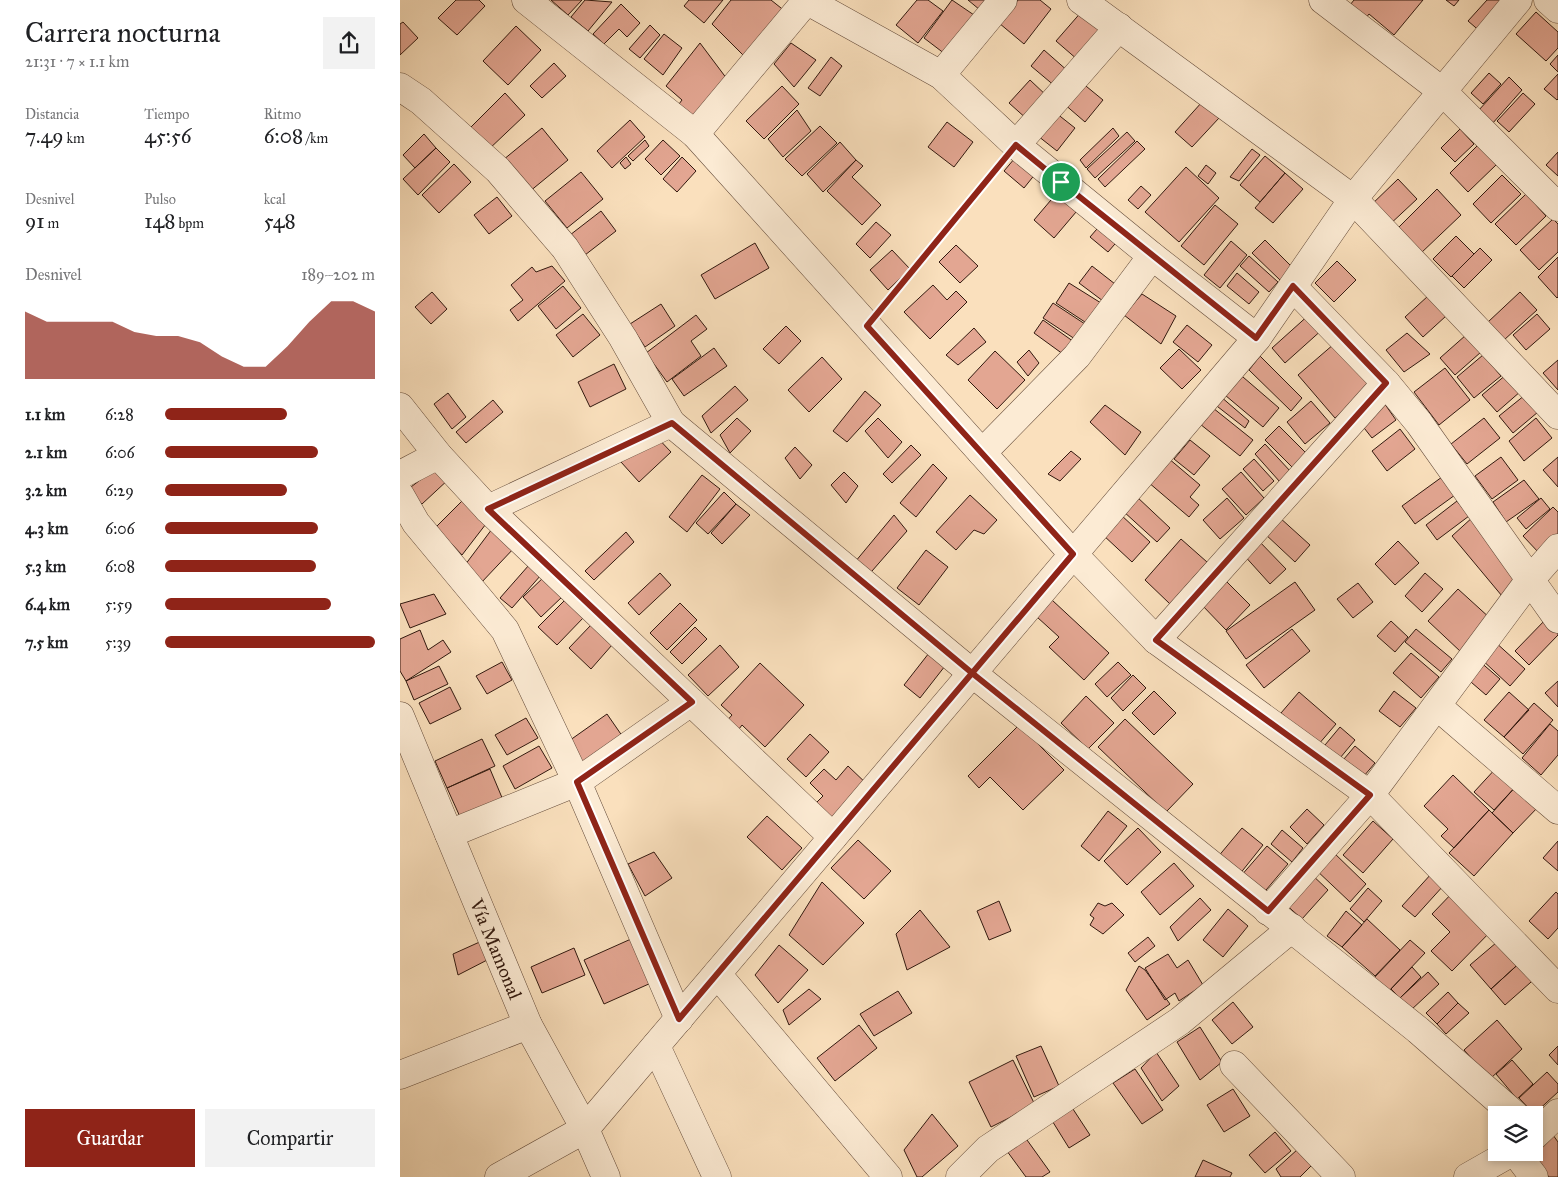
<!DOCTYPE html>
<html lang="es">
<meta charset="utf-8">
<style>
body{margin:0;font-family:"IM FELL Great Primer",serif;background:#f2f2f2;color:#202124;height:100vh;display:flex;flex-direction:column;font-size:19px;white-space:nowrap}
*{box-sizing:border-box;margin:0}
p{font-size:16px;color:#757577}
.icon{flex:none;width:28px;height:28px;fill:none;stroke:currentColor;stroke-width:2;stroke-linecap:round;stroke-linejoin:round}
.map{position:relative;flex:1;overflow:hidden}
.side{display:flex;flex-direction:column;background:#fff;width:400px}
.side>*{flex:none}
.controls{position:absolute;left:1088px;top:1106px;display:grid;gap:10px}
.controls a{display:grid;place-items:center;width:55px;height:55px;border-radius:0px;background:#fff;box-shadow:0 2px 8px #0003;font-size:25px}
.pin{position:absolute;display:grid;place-items:center;width:42px;height:42px;color:#fff;margin:-21px;border:2px solid #fff;border-radius:50%;box-shadow:0 1px 5px #0007}
.round{display:grid;place-items:center;flex:none;width:52px;height:52px;border-radius:0px;background:#f2f2f2}
.overview{display:flex;align-items:center;justify-content:space-between;height:85px;padding:0 25px}
h1{font-size:28px;font-weight:600;line-height:38px}
.stats{display:grid;grid-template-columns:repeat(3,1fr);gap:8px;height:85px;padding:5px 25px}
.stats div{display:grid;align-content:center}
.stats b{font-size:21px;font-weight:600}
.stats small{font-size:14px;font-weight:400}
.stats p{font-size:14px}
.chart{height:140px;padding:10px 25px}
.chart p{display:flex;justify-content:space-between}
.chart svg{width:100%;height:90px;margin-top:5px;fill:#8f2418;opacity:.7}
.cta{display:flex;gap:10px;margin-top:auto;padding:10px 25px}
.cta a{flex:1;height:58px;border-radius:0px;background:#8f2418;color:#fff;font-size:20px;font-weight:600;line-height:58px;text-align:center}
.cta a+a{background:#f2f2f2;color:#202124}
ul{padding:0 25px;list-style:none;font-size:16px}
li{display:grid;grid-template-columns:80px 60px 1fr;align-items:center;height:38px}
li i{height:12px;border-radius:6px;background:#8f2418}
main{display:flex;flex:1;min-height:0}
.map>svg:first-child{display:block}
.building{fill:#e3a692;stroke:#32190f}
.lines{fill:none;stroke-linecap:round;stroke-linejoin:round}
.minor-casing{stroke:#644b3a;stroke-width:29}
.path{stroke:#32190f;stroke-width:3;stroke-dasharray:1 2.5;stroke-linecap:butt}
.minor{stroke:#fcebd4;stroke-width:28}
.route-casing{stroke:#fff;stroke-width:10}
.route{stroke:#8f2418;stroke-width:6}
.labels{text-anchor:middle;dominant-baseline:central;stroke-width:4;stroke-linejoin:round;paint-order:stroke}
.street-label{font-size:19px;fill:#32190f;stroke:#fcebd4}
</style>
<main>
<section class="side">
<div class="overview"><div><h1>Carrera nocturna</h1><p>21:31 · 7 × 1.1 km</p></div><a class="round"><svg class="icon" aria-label="share" viewBox="0 0 24 24"><path d="M12 15V3M7 8l5-5 5 5M5 13v7h14v-7"/></svg></a></div>
<div class="stats">
<div><p>Distancia</p><b>7.49<small> km</small></b></div>
<div><p>Tiempo</p><b>45:56</b></div>
<div><p>Ritmo</p><b>6:08<small> /km</small></b></div>
</div>
<div class="stats">
<div><p>Desnivel</p><b>91<small> m</small></b></div>
<div><p>Pulso</p><b>148<small> bpm</small></b></div>
<div><p>kcal</p><b>548</b></div>
</div>
<div class="chart"><p><span>Desnivel</span>189–202 m</p>
<svg viewBox="0 0 160 44" preserveAspectRatio="none"><path d="M0 44V11L10 16L20 16L30 16L40 16L50 21L60 23L70 23L80 26L90 33L100 38L110 38L120 28L130 16L140 6L150 6L160 11V44z"/></svg>
</div>
<ul>
<li><b>1.1 km</b>6:28<i style="width:58%"></i></li>
<li><b>2.1 km</b>6:06<i style="width:73%"></i></li>
<li><b>3.2 km</b>6:29<i style="width:58%"></i></li>
<li><b>4.3 km</b>6:06<i style="width:73%"></i></li>
<li><b>5.3 km</b>6:08<i style="width:72%"></i></li>
<li><b>6.4 km</b>5:59<i style="width:79%"></i></li>
<li><b>7.5 km</b>5:39<i style="width:100%"></i></li>
</ul>
<div class="cta"><a>Guardar</a><a>Compartir</a></div>
</section>
<div class="map">
<svg width="1158" height="1177" viewBox="0 0 1158 1177">
<rect width="100%" height="100%" fill="#fae0bd"/>
<filter id="stains"><feTurbulence type="fractalNoise" baseFrequency=".004" numOctaves="4"/><feColorMatrix values="0 0 0 0 .2 0 0 0 0 .09 0 0 0 0 .02 0 0 0 .5 -.17"/></filter>
<radialGradient id="worn" r=".72"><stop offset=".6" stop-color="#630" stop-opacity="0"/><stop offset="1" stop-color="#630" stop-opacity=".3"/></radialGradient>
<path class="building" d="M56,0h23l6,6 -28,29 -19,-17z
M151,0h31l-14,15z
M185,0l27,2 -24,29 -17,-14z
M289,0h34l-19,23 -20,-17z
M331,0h40l20,16 -42,45 -37,-37z
M517,0h11l15,11 -25,32 -22,-18z
M552,0l22,15 -29,39 -21,-16z
M568,0h20l-8,10z
M618,0h22l11,9 -27,35 -25,-21z
M954,0h69l-29,35 -25,-21 -7,9 -16,-13z
M1046,0h13l-5,6z
M1087,0h23l-28,33 -14,-12z
M221,4l19,19 -13,14 -8,-8 -15,15 -11,-10z
M683,10l22,19 -27,31 -22,-19z
M1136,12l22,20v16l-12,13 -30,-27z
M3,22l15,16 -18,17v-31z
M250,25l10,10 -20,23 -11,-9z
M116,26l25,24 -33,35 -25,-24z
M264,34l18,14 -19,27 -19,-16z
M300,43l30,40 -33,42 -21,-17 6,-8 -16,-14z
M391,43l25,17 -22,27 -20,-23z
M644,50l25,22 -13,15 -25,-21z
M1158,55v17l-8,-8z
M431,57l11,9 -22,30 -12,-8z
M154,63l12,13 -24,22 -12,-12z
M1089,73l12,11 -18,20 -12,-11z
M1158,74v25l-1,1 -13,-11z
M1109,77l13,13 -30,34 -14,-13z
M630,80l18,17 -20,23 -19,-17z
M681,82l22,18 -18,22 -22,-19z
M382,86l17,18 -35,35 -18,-18z
M105,93l20,22 -38,36 -20,-20z
M1123,93l12,11 -26,28 -12,-11z
M802,102l17,16 -27,29 -17,-15z
M397,110l14,21 -28,26 -15,-18z
M656,113l19,15 -18,23 -19,-15z
M230,120l15,17 -33,31 -15,-17z
M547,122l26,20 -19,25 -26,-20z
M420,126l17,17 -35,33 -17,-17z
M142,128l26,32 -39,32 -26,-32z
M713,128l6,8 -33,32 -6,-8z
M1060,129l14,15 -19,18 -14,-14z
M727,132l8,9 -40,37 -8,-9z
M24,134l12,14 -21,20 -12,-13z
M245,140l4,6 -16,15 -5,-5z
M263,140l17,16 -19,19 -16,-16z
M737,141l8,8 -40,38 -7,-8z
M440,142l16,18 -33,32 -16,-18z
M1078,145l19,19 -29,28 -18,-19z
M36,148l14,14 -32,33 -15,-16z
M852,149l8,6 -21,26 -9,-4z
M620,152l20,16 -16,20 -20,-17z
M1158,152v24l-12,-11z
M865,156l20,17 -25,29 -20,-17z
M226,157l5,7 -6,5 -5,-6z
M282,157l14,14 -19,21 -14,-13z
M456,160l7,6 -11,11 29,28 -19,20 -35,-34z
M54,164l17,18 -32,31 -17,-18z
M806,165l10,8 -8,11 -10,-8z
M786,167l33,31 -40,44 -34,-30z
M181,172l22,27 -36,29 -22,-27z
M885,173l18,16 -30,34 -18,-15z
M1102,175l19,19 -30,29 -18,-19z
M998,179l19,20 -30,28 -19,-19z
M741,186l10,9 -13,14 -10,-9z
M662,187l20,18 -28,33 -20,-18z
M1037,189l24,26 -41,39 -23,-25z
M1126,194l20,22 -30,29 -21,-21z
M97,197l15,19 -23,18 -15,-19z
M815,205l23,19 -34,41 -23,-19z
M201,211l15,20 -31,24 -15,-20z
M1153,219l5,5v28l-19,18 -19,-20z
M476,222l15,13 -21,23 -14,-14z
M703,222l18,15 -13,15 -18,-15z
M1056,236l18,18 -23,23 -18,-18z
M865,240l28,28 -12,13 -29,-28z
M831,241l16,14 -27,33 -16,-13z
M355,243l14,25 -54,31 -14,-24z
M556,245l22,21 -18,17 -21,-21z
M1080,248l12,12 -28,28 -12,-12z
M492,250l18,19 -22,21 -18,-20z
M849,256l29,26 -9,10 -29,-26z
M1158,257v40l-1,1 -19,-21z
M937,261l19,19 -22,22 -19,-19z
M152,266l13,15 -47,40 -8,-11 13,-10 -12,-15 21,-18 4,5z
M692,266l23,18 -12,17 -24,-18z
M837,273l22,19 -10,12 -22,-18z
M669,283l32,20 -13,21 -32,-21z
M533,285l14,15 9,-9 11,11 -37,37 -26,-27z
M163,286l18,22 -25,21 -18,-23z
M32,292l15,17 -16,15 -16,-17z
M1120,292l17,18 -33,30 -16,-18z
M742,294l34,22 -15,28 -37,-29z
M1028,296l18,20 -23,21 -18,-20z
M653,303l35,23 -10,15 -35,-23z
M261,304l14,22 -30,21 -15,-23z
M911,313l13,15 -39,35 -13,-15z
M183,314l17,21 -27,22 -17,-22z
M1137,314l13,15 -24,21 -13,-15z
M296,315l11,14 -16,12 10,15 -34,26 -21,-29z
M643,320l34,24 -10,13 -33,-24z
M787,325l25,20 -14,17 -25,-20z
M386,326l15,15 -22,23 -16,-15z
M574,328l12,14 -28,23 -12,-10z
M1007,333l23,21 -26,18 -18,-22z
M1066,335l15,17 -26,23 -15,-17z
M934,344l37,43 -36,31 -37,-43z
M314,348l13,18 -43,30 -12,-17z
M779,349l22,21 -19,19 -22,-21z
M629,350l10,13 -11,13 -11,-14z
M595,351l30,29 -28,29 -29,-29z
M1083,355l18,21 -27,22 -17,-21z
M860,356l42,42 -11,13 -42,-41z
M422,357l20,22 -33,33 -21,-22z
M1158,360v30l-15,-17z
M214,364l12,25 -36,18 -12,-25z
M1045,368l25,32 -31,25 -25,-33z
M836,371l43,37 -16,19 -44,-37z
M1107,374l14,17 -24,21 -15,-17z
M335,386l13,14 -37,33 -9,-17z
M465,391l16,14 -34,37 -14,-11z
M48,393l18,24 -14,12 -18,-25z
M1125,395l13,17 -25,21 -14,-17z
M820,396l29,25 -4,7 -32,-25z
M93,400l10,12 -37,31 -10,-11z
M982,400l14,20 -24,18 -15,-19z
M911,401l19,22 -25,21 -18,-22z
M808,404l45,36 -13,16 -45,-36z
M705,405l36,27 -16,23 -35,-33z
M337,418l14,13 -21,22 -10,-18z
M478,418l24,24 -14,16 -23,-27z
M1084,418l16,20 -33,26 -16,-20z
M1136,418l16,20 -28,23 -15,-20z
M879,426l28,28 -14,14 -28,-28z
M1000,429l15,20 -28,22 -15,-20z
M253,433l18,19 -32,30 -18,-20z
M790,440l20,16 -16,19 -20,-16z
M865,444l26,28 -11,10 -25,-28z
M511,445l10,10 -29,28 -9,-9z
M395,447l17,18 -12,14 -15,-21z
M671,451l10,8 -21,22 -12,-7z
M1101,457l17,23 -26,19 -17,-23z
M1158,457v30l-15,-17z
M768,458l32,27 -10,12 9,8 -10,12 -41,-35z
M854,459l20,22 -11,10 -20,-22z
M533,464l14,14 -31,39 -16,-14z
M36,468l14,10 -28,26 -15,-14z
M444,472l14,14 -12,17 -15,-18z
M841,472l23,26 -18,17 -24,-26z
M302,475l18,14 -33,43 -18,-15z
M1042,477l13,18 -40,29 -13,-18z
M1124,480l15,19 -33,23 -13,-20z
M324,492l12,12 -28,30 -12,-11z
M570,495l27,25 -13,14 -10,-4 -18,20 -20,-18z
M736,496l34,32 -13,14 -34,-31z
M65,498l24,22 -27,35 -26,-28z
M827,498l17,20 -24,21 -17,-19z
M1141,498l9,11 -24,20 -9,-11z
M1057,501l12,15 -32,24 -11,-15z
M336,504l14,11 -28,29 -11,-11z
M1153,507l5,5v25l-18,17 -17,-18z
M720,514l30,28 -18,20 -30,-28z
M494,515l13,16 -42,48 -10,-17z
M1074,516l50,61 -22,19 -50,-60z
M879,517l31,28 -15,17 -31,-29z
M95,525l21,21 -36,38 -18,-15z
M226,532l8,10 -40,38 -9,-9z
M781,539l26,23 -37,42 -25,-24z
M857,539l29,30 -16,15 -28,-31z
M998,541l21,22 -24,22 -20,-21z
M526,550l22,17 -29,38 -22,-17z
M129,565l12,10 -29,33 -12,-10z
M260,573l11,12 -32,30 -11,-12z
M1025,573l18,16 -21,23 -17,-16z
M145,576l18,20 -22,21 -18,-20z
M823,578l27,27 -24,25 -26,-27z
M895,582l20,28 -69,49 -20,-28z
M958,583l15,19 -20,16 -16,-19z
M1058,589l33,30 -30,33 -33,-31z
M34,594l12,20 -36,14 -10,-24z
M167,598l18,18 -28,29 -19,-18z
M652,600l57,53 -25,27 -35,-33 10,-10 -22,-20z
M280,603l17,17 -30,30 -17,-17z
M1148,617l10,9v9l-29,30 -14,-14z
M991,621l17,16 -13,15 -18,-16z
M191,625l21,20 -21,24 -22,-21z
M295,627l12,12 -25,25 -12,-12z
M892,629l18,22 -46,37 -18,-23z
M1016,629l36,30 -11,13 -36,-30z
M20,630l8,20 15,-10 8,12 -45,29 -6,-10v-32z
M1094,641l31,28 -15,17 -31,-29z
M320,645l19,22 -31,29 -20,-21z
M529,653l16,13 -25,32 -16,-13z
M1011,653l28,24 -18,21 -28,-25z
M1078,660l22,19 -14,16 -22,-19z
M102,662l10,18 -25,14 -11,-18z
M718,662l13,13 -24,22 -12,-13z
M360,663l44,42 -39,42 -23,-22 -6,8 -11,-10 7,-8 -11,-10z
M39,666l9,18 -34,16 -8,-19z
M733,675l13,13 -23,23 -12,-13z
M1158,681v26l-13,-14z
M50,687l11,22 -31,15 -11,-21z
M754,691l22,22 -22,22 -22,-22z
M994,691l22,17 -16,19 -21,-16z
M899,692l37,32 -18,21 -37,-32z
M1109,692l20,18 -25,27 -20,-17z
M686,696l28,27 -26,26 -27,-26z
M1134,703l19,17 -30,34 -19,-17z
M207,714l18,26 -41,29 -18,-26z
M126,718l12,20 -31,17 -12,-20z
M725,719l68,65 -27,28 -68,-65z
M1150,724l8,7v24l-17,20 -19,-17z
M619,725l45,45 -41,40 -33,-33 -11,11 -11,-12z
M940,727l15,13 -20,24 -15,-13z
M410,734l19,18 -23,25 -19,-18z
M82,739l13,27 -48,22 -12,-27z
M139,746l13,22 -37,21 -12,-23z
M955,746l20,17 -17,20 -20,-17z
M448,766l22,21 -34,38 -22,-20 9,-9 -13,-13 14,-14 12,11z
M1098,766l20,18 -24,26 -20,-18z
M90,769l13,31 -42,19 -14,-31z
M1053,775l36,35 -35,38 -13,-12 7,-7 -24,-23z
M1118,784l22,21 -27,28 -21,-20z
M907,809l17,16 -17,19 -17,-17z
M1089,810l24,23 -39,43 -25,-23z
M708,811l19,15 -28,35 -18,-15z
M367,816l35,32 -20,22 -35,-33z
M973,821l20,18 -30,34 -20,-18z
M738,828l23,24 -34,33 -23,-24z
M842,828l21,17 -24,30 -22,-17z
M882,830l21,18 -11,14 -21,-18z
M458,840l33,31 -27,28 -33,-31z
M1158,841v30l-15,-13z
M867,846l21,18 -27,32 -21,-19z
M931,850l35,34 -16,18 -36,-34z
M254,852l18,26 -27,18 -17,-32z
M774,863l20,23 -34,29 -19,-23z
M909,872l19,18 -26,29 -19,-17z
M1032,873l12,12 -29,32 -13,-11z
M422,882l42,41 -41,42 -34,-30z
M968,888l14,13 -18,21 -14,-13z
M1056,889l39,38 -43,44 -21,-20 19,-19 -18,-18z
M1156,892l2,2v34l-10,11 -19,-18z
M800,898l11,12 -33,31 -8,-14z
M599,901l12,30 -22,9 -12,-29z
M698,903l7,3 7,-3 12,12 -21,19 -13,-9 4,-7 -4,-3z
M828,909l20,17 -25,31 -20,-17z
M520,910l30,37 -43,23 -11,-36z
M946,911l16,14 -20,22 -15,-11z
M967,919l33,31 -25,26 -33,-29z
M748,937l7,9 -20,16 -7,-9z
M1103,937l22,21 -34,31 -21,-24z
M231,939l20,44 -47,21 -20,-44z
M84,940l9,17 -35,18 -5,-21z
M1010,940l15,13 -38,40 -14,-14z
M379,945l29,25 -30,33 -23,-28z
M174,948l11,27 -43,18 -11,-26z
M768,954l9,14 11,-8 15,25 -24,16 -4,-8 -10,7 -20,-32z
M1125,958l14,17 -34,30 -14,-16z
M739,966l6,4 25,34 -23,16 -21,-30z
M1012,967l9,10 -21,21 -9,-9z
M1028,972l11,12 -28,26 -11,-12z
M409,989l12,10 -32,26 -6,-15z
M498,991l14,22 -38,23 -14,-22z
M1048,992l10,11 -21,21 -11,-11z
M833,1002l20,25 -21,17 -20,-24z
M1058,1003l11,10 -23,21 -9,-10z
M1097,1020l25,29 -32,30 -26,-29z
M459,1025l18,23 -42,33 -18,-23z
M800,1027l22,35 -22,18 -23,-38z
M641,1046l18,40 -25,11 -18,-41z
M1158,1046v19l-9,-10z
M756,1052l23,34 -17,15 -21,-33z
M613,1060l22,45 -44,22 -22,-45z
M1112,1060l21,24 -16,15 -21,-25z
M735,1069l28,41 -21,14 -29,-41z
M1147,1072l11,12v8l-24,22 -15,-16z
M833,1089l17,27 -26,16 -17,-27z
M671,1106l19,29 -21,13 -18,-29z
M532,1114l26,32 -36,31h-5l-13,-27z
M875,1132l16,19 -26,22 -16,-18z
M622,1133l28,39 -8,5h-16l-22,-30z
M1153,1135l5,7v35h-9l-19,-23z
M898,1149l14,16 -12,12h-19l-5,-8z
M803,1160l29,13 -2,4h-35z"/>
<g class="lines">
<g class="minor-casing">
<g id="minor">
<path d="M126,0l169,134 378,420 83,86 214,155 188,194"/>
<path d="M406,0l135,75 75,70 136,111 105,82"/>
<path d="M681,0l272,199 205,216"/>
<path d="M923,0l119,91 116,116"/>
<path d="M1148,0l10,9"/>
<path d="M541,75l62,-75"/>
<path d="M0,87l21,14 77,69 67,78 58,90 48,85 301,250 446,357 97,85"/>
<path d="M295,134l112,-134"/>
<path d="M616,145l103,-118"/>
<path d="M893,287l93,96 33,40 139,196"/>
<path d="M0,407l38,48 50,54 345,328"/>
<path d="M582,453l95,-97 75,-100"/>
<path d="M0,475l38,-20"/>
<path d="M0,495l16,28 89,107 72,152 102,237"/>
<path d="M88,509l183,-86"/>
<path d="M756,640l230,-257"/>
<path d="M1037,706l121,104"/>
<path id="s1" d="M0,716l128,309 57,104 21,48"/>
<path d="M49,834l128,-52 114,-80"/>
<path d="M868,911l102,-116 159,-214 29,-33"/>
<path d="M317,974l171,203"/>
<path d="M256,1046l61,131"/>
<path d="M834,1065l107,112"/>
<path d="M0,1075l128,-50"/>
<path d="M1134,1136l24,-23"/>
<path d="M1115,1152l19,25"/>
<path d="M99,1177l86,-48 672,-791 96,-139 165,-199"/>
<path d="M560,1177l28,-28 192,-128 112,-93"/>
<path d="M1068,1177l44,-25"/>
</g>
</g>
<path class="path" d="M485,305l115,-140"/>
<use href="#minor" class="minor"/>
</g>
<g class="lines">
<g class="route-casing">
<path id="route" d="M661,182l-45,-37 -149,181 206,228 -394,465 -102,-237 115,-80 -204,-193 184,-86 300,250 296,238 102,-116 -214,-155 230,-257 -93,-97 -37,52 -195,-156"/>
</g>
<use href="#route" class="route"/>
</g>
<g class="labels">
<g class="street-label">
<text stroke="none"><textPath href="#s1" startOffset="252">Vía Mamonal</textPath></text>
</g>
</g>
<rect width="100%" height="100%" filter="url(#stains)"/>
<rect width="100%" height="100%" fill="url(#worn)"/>
</svg>
<div class="controls">
<a><svg class="icon" aria-label="layers" viewBox="0 0 24 24"><path d="M12 4l9 5-9 5-9-5zM3 14l9 5 9-5"/></svg></a>
</div>
<div class="pin" style="left:661px;top:182px;background:#1e9e55"><svg class="icon" aria-label="arrive" viewBox="0 0 24 24"><path d="M6 21V4h12l-3 4 3 4H6"/></svg></div>
</div>
</main>
